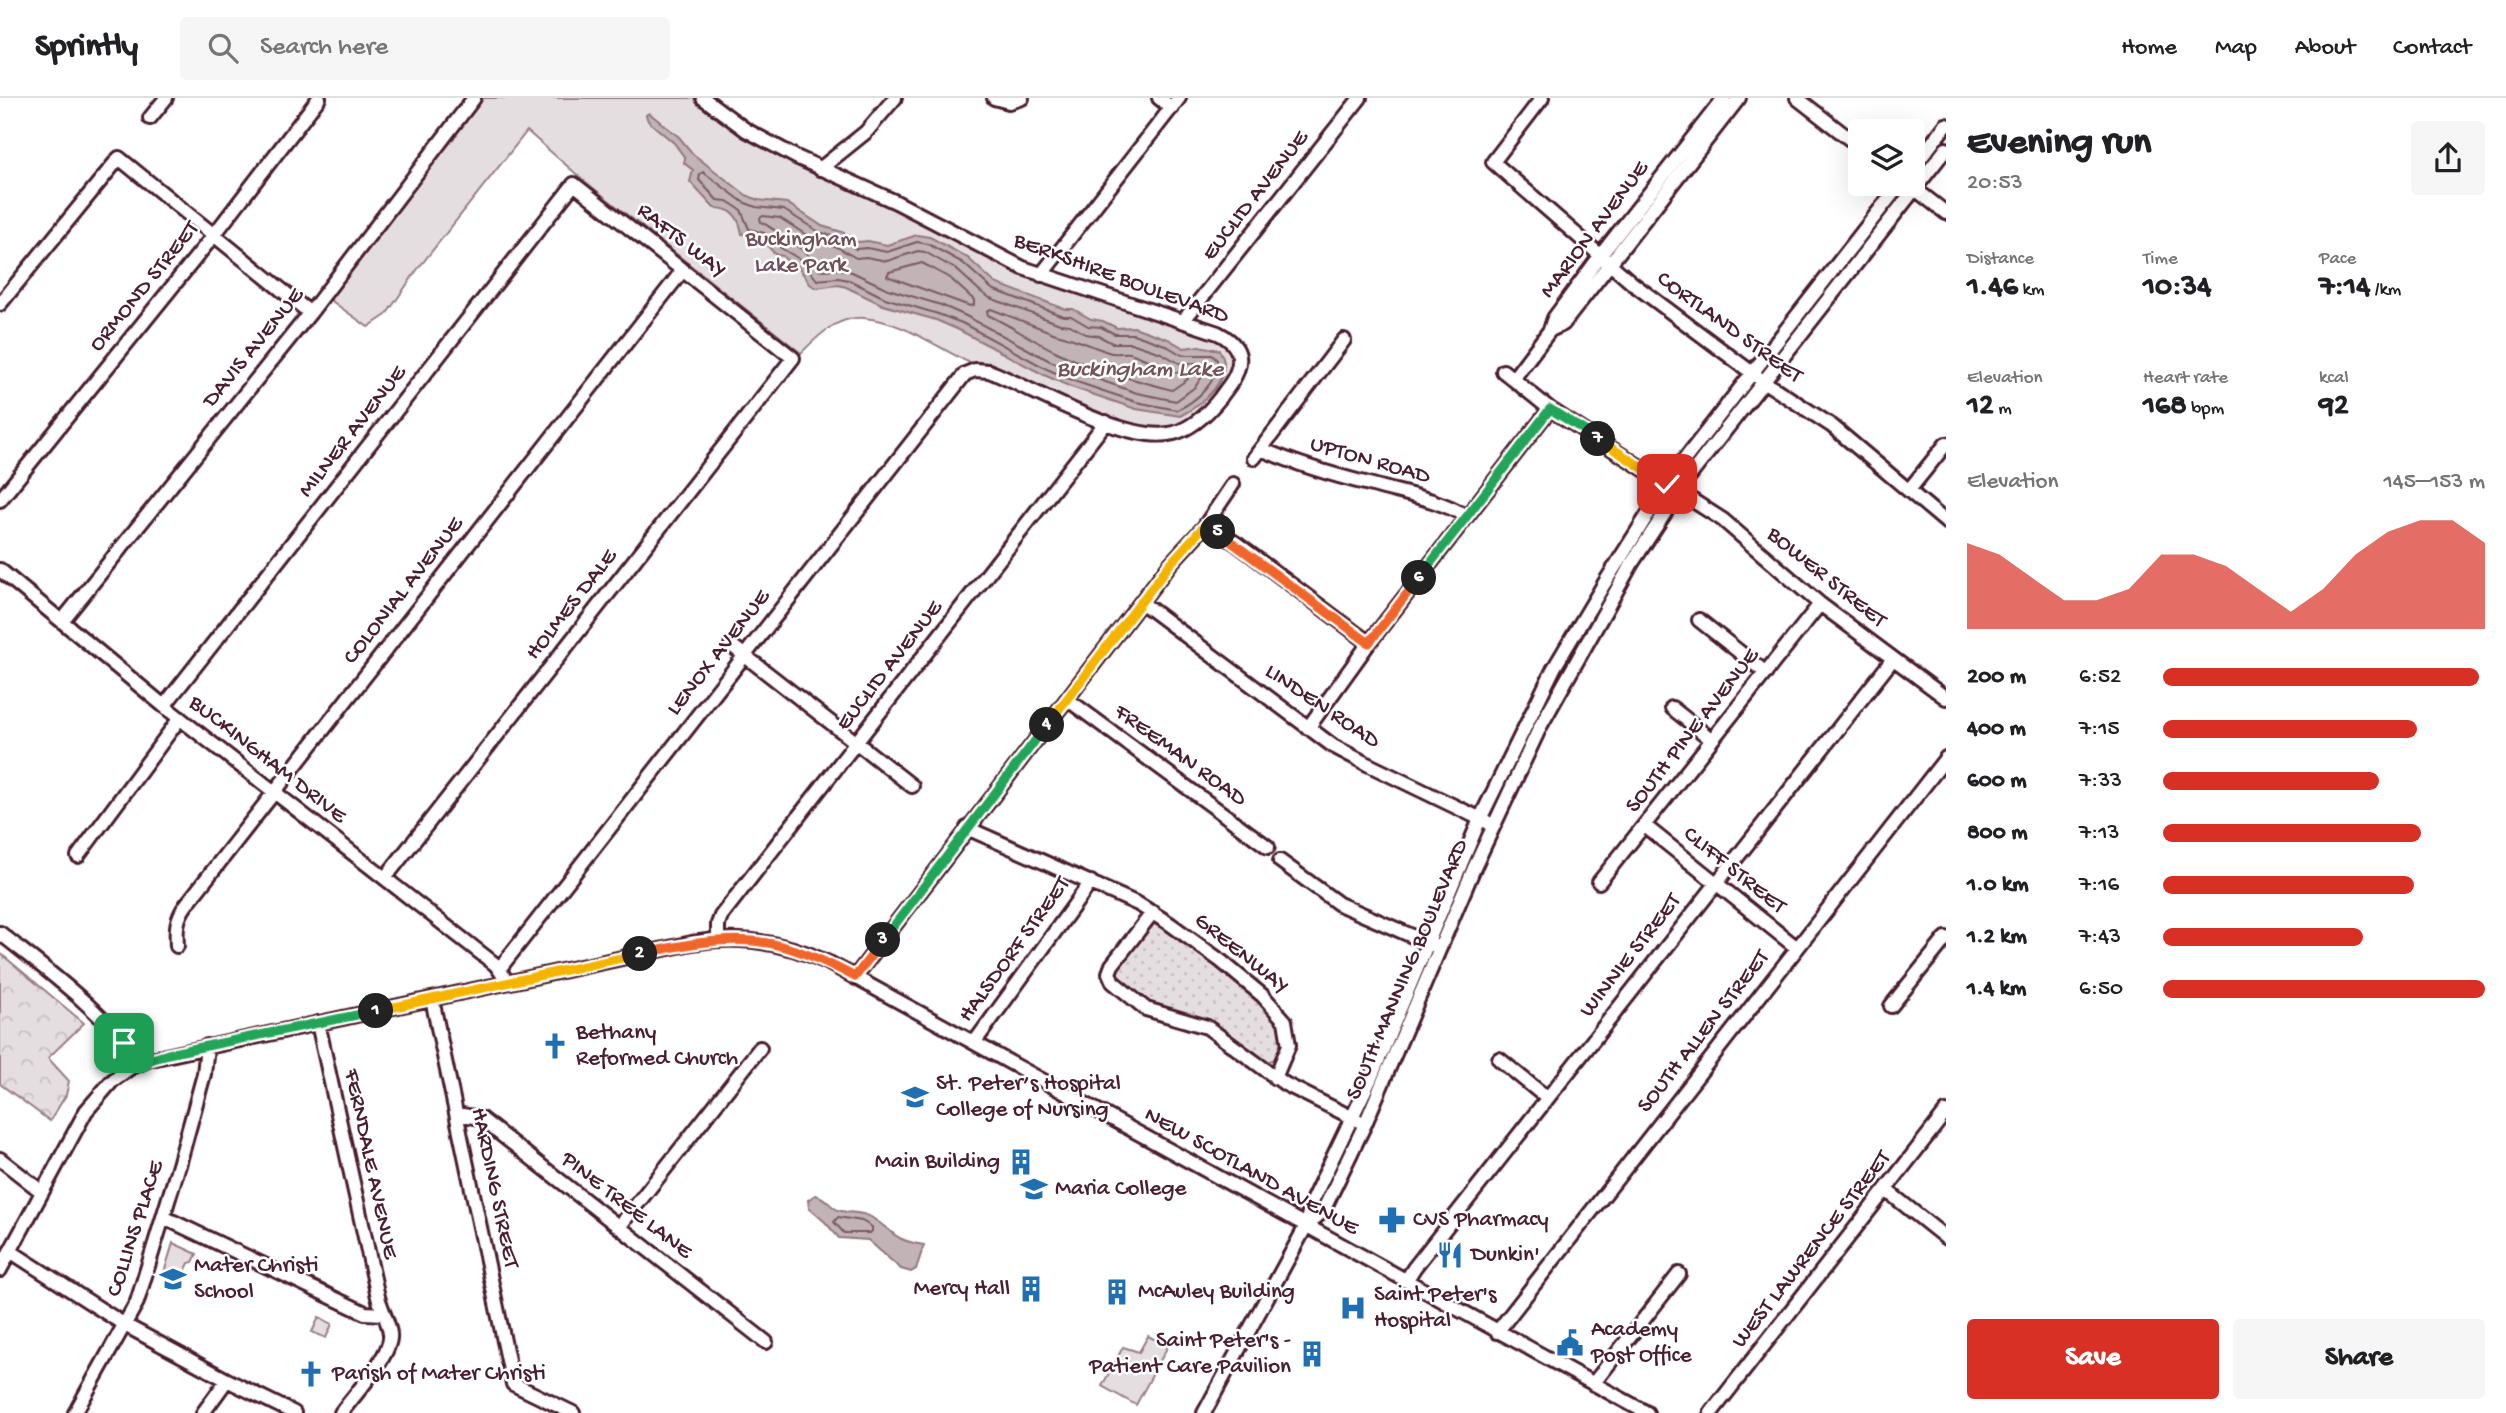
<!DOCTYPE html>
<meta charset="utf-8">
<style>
body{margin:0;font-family:"Gochi Hand",sans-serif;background:#f6f6f6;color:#202124;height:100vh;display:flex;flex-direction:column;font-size:26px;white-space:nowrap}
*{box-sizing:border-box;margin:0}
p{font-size:23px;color:#757577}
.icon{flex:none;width:38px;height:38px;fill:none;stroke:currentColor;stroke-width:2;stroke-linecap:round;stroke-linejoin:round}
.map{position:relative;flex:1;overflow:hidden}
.drawer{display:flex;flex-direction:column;background:#fff;width:560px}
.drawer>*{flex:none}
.fabs{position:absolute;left:1848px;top:21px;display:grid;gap:14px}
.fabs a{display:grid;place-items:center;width:77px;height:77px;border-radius:7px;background:#fff;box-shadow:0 7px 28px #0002;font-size:35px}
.pin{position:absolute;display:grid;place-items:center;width:60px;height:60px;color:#fff;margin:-30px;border-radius:14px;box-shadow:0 4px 10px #0006}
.km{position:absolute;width:35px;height:35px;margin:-18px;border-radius:50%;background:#222;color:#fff;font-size:19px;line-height:35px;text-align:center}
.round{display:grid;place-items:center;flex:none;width:74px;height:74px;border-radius:7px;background:#f6f6f6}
.headline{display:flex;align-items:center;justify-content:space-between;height:119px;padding:0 21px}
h1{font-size:38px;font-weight:700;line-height:52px}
.stats{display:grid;grid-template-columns:repeat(3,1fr);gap:10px;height:119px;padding:7px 21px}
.stats div{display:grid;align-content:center}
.stats b{font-size:30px;font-weight:700}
.stats small{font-size:19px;font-weight:400}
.stats p{font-size:19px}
.chart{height:196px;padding:14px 21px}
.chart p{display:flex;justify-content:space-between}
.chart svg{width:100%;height:126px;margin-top:7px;fill:#d93025;opacity:.7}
.primary-button{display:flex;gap:14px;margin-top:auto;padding:14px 21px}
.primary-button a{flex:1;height:80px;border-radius:7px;background:#d93025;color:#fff;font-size:28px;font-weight:700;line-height:80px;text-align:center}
.primary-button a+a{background:#f6f6f6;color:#202124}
ul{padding:0 21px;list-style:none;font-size:23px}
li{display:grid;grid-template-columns:112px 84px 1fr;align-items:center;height:52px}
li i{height:18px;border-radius:9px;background:#d93025}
header{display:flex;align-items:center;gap:42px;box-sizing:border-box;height:98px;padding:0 35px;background:#fff;border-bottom:2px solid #e0e0e0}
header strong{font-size:33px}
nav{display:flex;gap:38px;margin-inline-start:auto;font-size:24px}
.search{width:490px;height:63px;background:#f6f6f6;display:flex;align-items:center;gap:18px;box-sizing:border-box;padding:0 24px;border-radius:7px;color:#757577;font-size:26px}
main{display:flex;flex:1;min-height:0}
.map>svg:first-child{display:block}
.grass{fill:url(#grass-dots);stroke:#987e86;stroke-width:2}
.forest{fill:url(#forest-crowns);stroke:#987e86;stroke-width:2}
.park{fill:#e5dee0;stroke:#987e86;stroke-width:2}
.water{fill:#c1b3b6;stroke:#91787e;stroke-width:2}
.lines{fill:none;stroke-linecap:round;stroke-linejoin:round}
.shore{stroke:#7a5a63;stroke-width:2}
.minor-casing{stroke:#4a1f2b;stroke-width:18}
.minor{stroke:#fff;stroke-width:12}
.split-1-casing{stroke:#fff;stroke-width:14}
.split-2-casing{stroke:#fff;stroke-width:14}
.split-3-casing{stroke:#fff;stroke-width:14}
.split-4-casing{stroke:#fff;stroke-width:14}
.split-5-casing{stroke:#fff;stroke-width:14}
.split-6-casing{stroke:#fff;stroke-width:14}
.split-7-casing{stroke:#fff;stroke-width:14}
.split-8-casing{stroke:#fff;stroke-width:14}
.split-1{stroke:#22a559;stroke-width:9}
.split-2{stroke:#f5b400;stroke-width:9}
.split-3{stroke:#f0652b;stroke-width:9}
.split-4{stroke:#22a559;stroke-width:9}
.split-5{stroke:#f5b400;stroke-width:9}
.split-6{stroke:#f0652b;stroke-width:9}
.split-7{stroke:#22a559;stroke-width:9}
.split-8{stroke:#f5b400;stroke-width:9}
.labels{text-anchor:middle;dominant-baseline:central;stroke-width:5;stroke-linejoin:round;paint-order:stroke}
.street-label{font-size:23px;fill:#4a1f2b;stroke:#fff}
.park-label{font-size:23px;fill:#714f58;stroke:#fff}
.poi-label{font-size:23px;fill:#4a1f2b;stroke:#fff;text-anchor:start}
.water-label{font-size:24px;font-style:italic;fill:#74535c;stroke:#fff}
</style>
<header>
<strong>Sprintly</strong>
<div class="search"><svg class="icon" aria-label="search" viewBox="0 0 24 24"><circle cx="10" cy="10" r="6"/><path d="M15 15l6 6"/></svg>Search here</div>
<nav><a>Home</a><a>Map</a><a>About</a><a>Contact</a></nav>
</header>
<main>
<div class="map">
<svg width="1946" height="1315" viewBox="0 0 1946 1315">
<defs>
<pattern id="grass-dots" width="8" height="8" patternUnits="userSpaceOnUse" patternTransform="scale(1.75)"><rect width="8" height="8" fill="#e5dee0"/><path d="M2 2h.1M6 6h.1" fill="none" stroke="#c6bec0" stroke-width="1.8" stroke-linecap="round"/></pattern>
<pattern id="forest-crowns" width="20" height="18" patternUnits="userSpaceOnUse" patternTransform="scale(1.75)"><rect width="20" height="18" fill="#e5dee0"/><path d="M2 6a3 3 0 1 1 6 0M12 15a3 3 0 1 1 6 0" fill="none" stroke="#c6bec0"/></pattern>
</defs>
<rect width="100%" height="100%" fill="#fff"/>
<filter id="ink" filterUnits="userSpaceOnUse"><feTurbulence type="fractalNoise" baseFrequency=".0143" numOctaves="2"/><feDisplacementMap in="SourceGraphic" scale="14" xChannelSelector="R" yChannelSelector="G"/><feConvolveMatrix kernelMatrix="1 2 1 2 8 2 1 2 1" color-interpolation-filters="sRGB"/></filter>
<g filter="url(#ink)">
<path class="grass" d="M1153,825l10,2c23,17 110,76 117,98 4,13 4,26 -4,36l-12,4c-26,-16 -149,-66 -149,-93l35,-46z"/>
<path class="forest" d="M0,855l84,70 -36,35 21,23 -3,14 -16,26 -50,-37z"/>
<path class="park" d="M482,0h214c47,48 124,76 184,104 43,19 84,45 127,65 35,16 73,27 110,38 26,8 103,27 115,49 4,17 -8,31 -18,42 -11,13 -25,28 -43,31 -38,8 -132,-42 -169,-58 -6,-3 -14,-6 -21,-7 -6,-1 -9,2 -15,-1 -33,-16 -64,-40 -102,-43 -27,-2 -46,18 -63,35l-219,-174 -55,-48 -110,139 -31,45 -18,12 -39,-28z
M173,1145l24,11 -4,8 -4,1 -8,17 -18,-4z
M319,1219l13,7 -6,14 -14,-6z
M1148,1238l20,10 -32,59 -34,-19 21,-39 16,5z"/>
<path class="water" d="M649,15l30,24 14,17 53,41 12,5 29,3 35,23 20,6 16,10 10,-1 19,4 30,-10 13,2 38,21 27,25 70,26h8l18,10 12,2 14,7 17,-1 34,12 16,9 15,-2 20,4c18,26 -17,55 -39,66l-44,-7 -65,-22 -27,-12 -85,-45 -23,-10 -53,-15 -37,-18 -8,-2 -22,3 -6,-4 -13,-19 -9,-2 -5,-7 -7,-1 -15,-16 -19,-5c-3,-18 -10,-26 -28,-26l-24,-26 3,-12 -9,-7 1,-5 -11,-15 -26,-22 -2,-6z
M815,1097c10,1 14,11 23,15 11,4 23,1 33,7 24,15 21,23 53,28l-8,24 -5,3 -10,-3 -33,-29 -29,-2 -14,-16 -16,-14 -1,-8z"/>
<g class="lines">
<path class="shore" d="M703,74l40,30 13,5 28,3 35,22 20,6 17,11 11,-1 20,4 30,-10 11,2 35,19 29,26 71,27h8l17,10 13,1 14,7h18l32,11 17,10h30l5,5c2,22 -22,42 -40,50l-41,-8 -62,-21 -27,-12 -85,-46 -24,-9 -53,-16 -36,-18 -11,-2 -21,2 -16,-20 -20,-12 -17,-15 -15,-4 -8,-19 -14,-9 -10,-1 -18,-20 1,-6z
M763,118l17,2 34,22 21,6 21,12 10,-1 21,4 31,-10 7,1 32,18 24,22 9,6 70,26 10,1 16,9 13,2 13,7h19l30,10 18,10h27l2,5 -13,19 -19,14 -39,-8 -60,-21 -27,-11 -84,-45 -25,-11 -53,-16 -36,-17 -12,-3 -20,1c-4,-4 -7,-10 -11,-14 -4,-5 -41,-31 -48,-34l-1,-4z
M922,165l28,15 24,22v5l-4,1 -83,-30 2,-4z
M991,211l65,25c18,4 35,12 52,18 7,3 14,0 22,1 7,2 14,6 21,8 12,4 21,12 35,14l2,4 -16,11c-39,-11 -80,-20 -117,-39 -23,-11 -44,-25 -67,-36l-1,-4z
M838,1119l24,4 10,6v4l-2,2h-26l-10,-11z"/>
<g class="minor-casing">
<path id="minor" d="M994,0l15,4 13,-4
M1159,0l13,10
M1542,0l-49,64 139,121 131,98 69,45 114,96
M1797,0l63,49
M150,20l16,-20
M1913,70l33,-43
M820,71l46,-37 29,-34
M1910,87l36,28
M1041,177l138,-177
M0,206l119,-146 191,155
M1184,222l176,-222
M1550,232l13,-6 176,-226
M1503,273l47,38 173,111 97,84 126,94
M1513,281l37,-49 4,-12 46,-62 124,-158
M1261,351c35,15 72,26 108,35 33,10 67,14 97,32
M1254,360l90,-118
M1909,392l37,-46
M0,402l214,-265 105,-137
M1206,426l31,20 132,99
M0,472l164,136 332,259 7,10
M1141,504l192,144 34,18 120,58
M1699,522l67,53
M62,523l248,-308 164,-215
M731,547l181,141
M1067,601l201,148
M164,608l410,-522 219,174 -408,520
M1672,610l40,32
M1308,630l61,-85 181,-234
M1645,728l152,122
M967,730l171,76 32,20 51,37 42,35 22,25 4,24 -14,33
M78,758l102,-138
M1280,763l59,43 96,42
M1599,784l221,-278
M1153,814l-41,53 -3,8 4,9 33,27 61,18 78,57 74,37
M0,835c45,36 108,81 138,131
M718,842v-16l3,-8 385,-494
M177,848c-1,-17 -1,-27 9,-41l497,-635
M500,870l465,-594 10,-4 14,1c45,18 138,74 185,62 19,-5 34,-20 46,-35 6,-9 14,-17 17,-27 7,-18 -3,-30 -19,-38l-195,-65 -127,-66 -100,-45 -50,-27 -43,-32
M855,879l315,-413 34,-37 29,-43
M432,901l81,385 60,29
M1891,908l55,-68
M318,925l60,274c3,12 11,25 12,37 3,20 -37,62 -49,79
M974,945l117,-161
M1499,961l48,39
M457,1016l23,4 286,224
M0,1061l42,33
M1886,1092l60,48
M163,1119l202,96 18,1
M1306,1128l17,-15 42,-87 109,-256 67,-143 91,-162 56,-85 258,-329
M619,1129l141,-179
M10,1153l115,74 102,55 67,33
M0,1172l86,-159 26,-30 18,-13 17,-8 545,-117c48,-8 93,-1 137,20l818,450
M1406,1183l8,-13 479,-609
M1497,1234l449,-574
M1593,1286l86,-110
M75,1315l62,-111 42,-137 25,-91 3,-28
M203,1315l24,-33
M1204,1315l102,-187 5,-23 59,-123 110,-261 74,-151 50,-84 70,-111 226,-289
M1711,1315l235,-301"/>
</g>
<use href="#minor" class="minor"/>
</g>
</g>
<g class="lines" filter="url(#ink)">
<g class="split-1-casing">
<path id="split-1" d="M124,945l14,21 30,-10 208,-43"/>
</g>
<g class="split-2-casing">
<path id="split-2" d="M376,913l264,-57"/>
</g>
<g class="split-3-casing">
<path id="split-3" d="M640,856c92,-20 130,-23 215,23l28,-37"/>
</g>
<g class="split-4-casing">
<path id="split-4" d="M883,842l164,-215"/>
</g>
<g class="split-5-casing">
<path id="split-5" d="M1047,627l123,-161 36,-40 12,8"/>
</g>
<g class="split-6-casing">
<path id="split-6" d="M1218,434l151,111 50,-65"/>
</g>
<g class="split-7-casing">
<path id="split-7" d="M1419,480l131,-169 48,30"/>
</g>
<g class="split-8-casing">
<path id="split-8" d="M1598,341l69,45"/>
</g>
<use href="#split-1" class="split-1"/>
<use href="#split-2" class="split-2"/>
<use href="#split-3" class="split-3"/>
<use href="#split-4" class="split-4"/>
<use href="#split-5" class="split-5"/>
<use href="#split-6" class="split-6"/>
<use href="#split-7" class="split-7"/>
<use href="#split-8" class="split-8"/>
</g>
<defs>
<g id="church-bare" transform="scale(2.1)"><path d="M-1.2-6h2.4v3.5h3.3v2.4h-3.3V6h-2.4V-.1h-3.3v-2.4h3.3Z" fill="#1f6fb2" stroke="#fff" stroke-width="2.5" paint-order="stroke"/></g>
<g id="university-bare" transform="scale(2.1)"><path d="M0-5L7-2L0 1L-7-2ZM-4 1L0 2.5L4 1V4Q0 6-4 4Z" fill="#1f6fb2" stroke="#fff" stroke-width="2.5" paint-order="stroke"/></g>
<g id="building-bare" transform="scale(2.1)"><path d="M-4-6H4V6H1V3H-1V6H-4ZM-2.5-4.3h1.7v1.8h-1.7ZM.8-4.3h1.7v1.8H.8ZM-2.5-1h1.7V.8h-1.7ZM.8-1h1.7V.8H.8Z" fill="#1f6fb2" stroke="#fff" stroke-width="2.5" paint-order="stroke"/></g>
<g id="pharmacy-bare" transform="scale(2.1)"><path d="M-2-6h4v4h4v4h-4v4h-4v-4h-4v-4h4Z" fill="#1f6fb2" stroke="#fff" stroke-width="2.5" paint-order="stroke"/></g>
<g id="restaurant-bare" transform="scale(2.1)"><path d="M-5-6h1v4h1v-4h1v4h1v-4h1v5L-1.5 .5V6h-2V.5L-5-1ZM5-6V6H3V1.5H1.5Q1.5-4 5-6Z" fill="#1f6fb2" stroke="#fff" stroke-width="2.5" paint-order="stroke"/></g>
<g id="school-bare" transform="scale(2.1)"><path d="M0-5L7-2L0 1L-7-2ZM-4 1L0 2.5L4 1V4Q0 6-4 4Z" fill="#1f6fb2" stroke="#fff" stroke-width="2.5" paint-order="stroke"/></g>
<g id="hospital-bare" transform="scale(2.1)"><path d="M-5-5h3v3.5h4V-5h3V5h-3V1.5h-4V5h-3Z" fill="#1f6fb2" stroke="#fff" stroke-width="2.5" paint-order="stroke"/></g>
<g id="civic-bare" transform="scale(2.1)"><path d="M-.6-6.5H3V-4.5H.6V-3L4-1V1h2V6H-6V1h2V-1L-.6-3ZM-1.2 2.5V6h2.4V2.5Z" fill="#1f6fb2" stroke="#fff" stroke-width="2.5" paint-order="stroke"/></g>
</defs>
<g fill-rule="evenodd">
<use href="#church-bare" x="555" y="948"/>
<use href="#university-bare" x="915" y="999"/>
<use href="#building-bare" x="1021" y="1064"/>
<use href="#university-bare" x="1034" y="1091"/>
<use href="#pharmacy-bare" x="1392" y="1122"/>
<use href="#restaurant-bare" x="1450" y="1157"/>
<use href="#school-bare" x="173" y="1181"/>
<use href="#building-bare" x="1031" y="1191"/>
<use href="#building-bare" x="1117" y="1194"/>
<use href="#hospital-bare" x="1353" y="1210"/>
<use href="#civic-bare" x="1570" y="1245"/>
<use href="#building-bare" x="1312" y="1256"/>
<use href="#church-bare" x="311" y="1276"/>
</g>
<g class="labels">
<g class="street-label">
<text transform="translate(1256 98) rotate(-52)">EUCLID AVENUE</text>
<text transform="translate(1595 132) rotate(-53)">MARION AVENUE</text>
<text transform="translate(681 143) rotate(38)">RAFTS WAY</text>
<text transform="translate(1121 181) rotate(20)">BERKSHIRE BOULEVARD</text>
<text transform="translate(145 189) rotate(-51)">ORMOND STREET</text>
<text transform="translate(1729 230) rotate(36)">CORTLAND STREET</text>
<text transform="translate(254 250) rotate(-51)">DAVIS AVENUE</text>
<text transform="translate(353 334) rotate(-52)">MILNER AVENUE</text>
<text transform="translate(1370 363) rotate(16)">UPTON ROAD</text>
<text transform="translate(1826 480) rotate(39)">BOWER STREET</text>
<text transform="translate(404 493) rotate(-52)">COLONIAL AVENUE</text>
<text transform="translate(572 507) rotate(-52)">HOLMES DALE</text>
<text transform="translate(719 555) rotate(-52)">LENOX AVENUE</text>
<text transform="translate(890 568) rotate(-52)">EUCLID AVENUE</text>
<text transform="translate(1322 609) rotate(34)">LINDEN ROAD</text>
<text transform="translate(1693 633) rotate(-52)">SOUTH PINE AVENUE</text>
<text transform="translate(1180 658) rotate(36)">FREEMAN ROAD</text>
<text transform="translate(267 662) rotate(38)">BUCKINGHAM DRIVE</text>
<text transform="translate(1734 773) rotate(39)">CLIFF STREET</text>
<text transform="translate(1015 852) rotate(-54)">HALSDORF STREET</text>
<text transform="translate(1241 856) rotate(39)">GREENWAY</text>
<text transform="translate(1631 858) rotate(-52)">WINNIE STREET</text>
<text transform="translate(1408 872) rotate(-67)">SOUTH MANNING BOULEVARD</text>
<text transform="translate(1704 934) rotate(-52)">SOUTH ALLEN STREET</text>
<text transform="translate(370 1066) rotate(78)">FERNDALE AVENUE</text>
<text transform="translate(1251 1074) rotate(29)">NEW SCOTLAND AVENUE</text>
<text transform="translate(494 1090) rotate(78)">HARDING STREET</text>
<text transform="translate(626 1108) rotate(38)">PINE TREE LANE</text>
<text transform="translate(136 1131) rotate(-72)">COLLINS PLACE</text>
<text transform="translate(1812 1152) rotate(-52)">WEST LAWRENCE STREET</text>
</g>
<g class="park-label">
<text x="801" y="142">Buckingham<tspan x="801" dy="26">Lake Park</tspan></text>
</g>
<g class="poi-label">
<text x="576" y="935">Bethany<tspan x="576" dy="26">Reformed Church</tspan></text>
<text x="936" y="986">St. Peter’s Hospital<tspan x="936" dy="26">College of Nursing</tspan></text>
<text x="1000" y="1064" text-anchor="end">Main Building</text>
<text x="1055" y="1091">Maria College</text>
<text x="1413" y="1122">CVS Pharmacy</text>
<text x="1471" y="1157">Dunkin'</text>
<text x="194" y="1168">Mater Christi<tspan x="194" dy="26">School</tspan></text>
<text x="1010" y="1191" text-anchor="end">Mercy Hall</text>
<text x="1138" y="1194">McAuley Building</text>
<text x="1374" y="1197">Saint Peter's<tspan x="1374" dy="26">Hospital</tspan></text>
<text x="1591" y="1232">Academy<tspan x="1591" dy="26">Post Office</tspan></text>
<text x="1291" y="1243" text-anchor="end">Saint Peter's -<tspan x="1291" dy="26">Patient Care Pavilion</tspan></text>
<text x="332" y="1276">Parish of Mater Christi</text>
</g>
<g class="water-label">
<text x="1140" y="272">Buckingham Lake</text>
</g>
</g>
</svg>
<div class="fabs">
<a><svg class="icon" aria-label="layers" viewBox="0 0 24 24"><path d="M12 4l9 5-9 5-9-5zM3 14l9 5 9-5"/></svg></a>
</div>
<div class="pin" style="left:124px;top:945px;background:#1e9e55"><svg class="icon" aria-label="arrive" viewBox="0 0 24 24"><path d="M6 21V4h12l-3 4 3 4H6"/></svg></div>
<div class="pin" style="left:1667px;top:386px;background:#d93025"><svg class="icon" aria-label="check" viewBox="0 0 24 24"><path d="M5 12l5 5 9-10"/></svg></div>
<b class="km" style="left:376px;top:913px">1</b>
<b class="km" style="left:640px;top:856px">2</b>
<b class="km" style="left:883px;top:842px">3</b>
<b class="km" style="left:1047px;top:627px">4</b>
<b class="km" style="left:1218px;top:434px">5</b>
<b class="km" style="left:1419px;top:480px">6</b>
<b class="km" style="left:1598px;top:341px">7</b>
</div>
<section class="drawer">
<div class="headline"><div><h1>Evening run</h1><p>20:53</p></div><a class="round"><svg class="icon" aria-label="share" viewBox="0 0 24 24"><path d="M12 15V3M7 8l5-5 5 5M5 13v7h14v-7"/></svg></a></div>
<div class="stats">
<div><p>Distance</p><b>1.46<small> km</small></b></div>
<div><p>Time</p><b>10:34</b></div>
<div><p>Pace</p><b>7:14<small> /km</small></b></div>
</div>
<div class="stats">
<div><p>Elevation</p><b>12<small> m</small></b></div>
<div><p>Heart rate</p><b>168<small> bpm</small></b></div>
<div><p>kcal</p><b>92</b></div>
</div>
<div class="chart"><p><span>Elevation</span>145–153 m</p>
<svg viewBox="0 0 160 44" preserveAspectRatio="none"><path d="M0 44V14L10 18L20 26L30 34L40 34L50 30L60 18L70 18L80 22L90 30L100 38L110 30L120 18L130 10L140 6L150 6L160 14V44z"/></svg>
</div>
<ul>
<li><b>200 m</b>6:52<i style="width:98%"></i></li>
<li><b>400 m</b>7:15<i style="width:79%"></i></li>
<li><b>600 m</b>7:33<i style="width:67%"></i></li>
<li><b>800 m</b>7:13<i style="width:80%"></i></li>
<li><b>1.0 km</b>7:16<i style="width:78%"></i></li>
<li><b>1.2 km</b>7:43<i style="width:62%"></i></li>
<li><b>1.4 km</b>6:50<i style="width:100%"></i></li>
</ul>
<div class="primary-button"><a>Save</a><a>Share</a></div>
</section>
</main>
